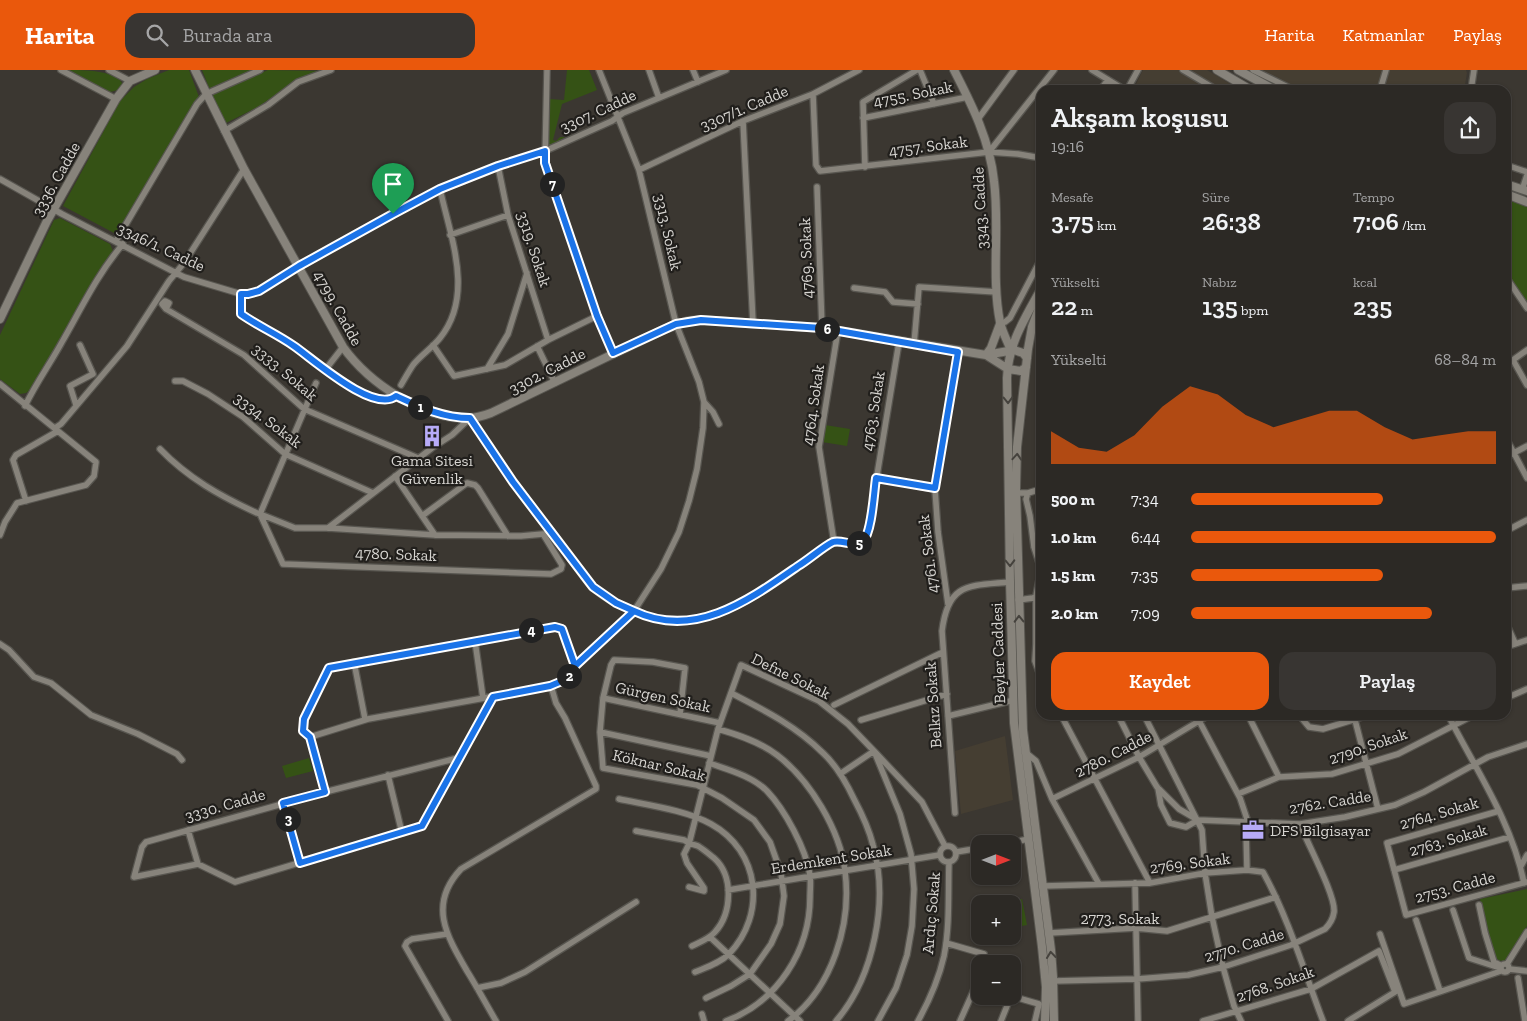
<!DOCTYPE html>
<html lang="tr">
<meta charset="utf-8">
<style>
body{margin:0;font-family:"Zilla Slab",serif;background:#383532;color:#f1f3f6;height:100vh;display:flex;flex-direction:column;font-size:19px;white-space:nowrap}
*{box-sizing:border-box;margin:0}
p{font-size:16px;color:#a6a6a7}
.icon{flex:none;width:28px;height:28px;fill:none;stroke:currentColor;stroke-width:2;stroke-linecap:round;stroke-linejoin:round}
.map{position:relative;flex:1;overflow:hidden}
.drawer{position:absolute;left:1036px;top:15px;width:475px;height:635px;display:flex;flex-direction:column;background:#2c2925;border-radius:15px;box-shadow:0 1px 4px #0004,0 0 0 1px #484542}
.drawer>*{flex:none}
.needle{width:32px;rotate:90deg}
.buttons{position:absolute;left:971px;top:765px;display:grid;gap:10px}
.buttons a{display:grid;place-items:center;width:50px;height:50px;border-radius:10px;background:#2c2925;box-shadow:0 1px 4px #0004,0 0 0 1px #484542;font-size:25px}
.pin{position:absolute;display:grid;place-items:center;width:42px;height:42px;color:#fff;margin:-51px -21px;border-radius:50% 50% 50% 0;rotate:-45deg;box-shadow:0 0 5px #0007}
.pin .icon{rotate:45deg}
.km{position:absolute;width:25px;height:25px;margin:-12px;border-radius:50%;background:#222;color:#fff;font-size:14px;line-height:25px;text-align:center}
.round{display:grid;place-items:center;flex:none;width:52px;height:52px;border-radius:15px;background:#383532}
.head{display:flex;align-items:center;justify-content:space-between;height:85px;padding:0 15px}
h1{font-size:28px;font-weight:600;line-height:38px}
.metrics{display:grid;grid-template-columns:repeat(3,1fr);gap:8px;height:85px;padding:5px 15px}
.metrics div{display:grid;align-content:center}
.metrics b{font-size:25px;font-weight:600}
.metrics small{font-size:14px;font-weight:400}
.metrics p{font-size:14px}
.chart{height:140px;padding:10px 15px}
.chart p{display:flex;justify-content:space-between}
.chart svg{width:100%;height:90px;margin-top:5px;fill:#ea580c;opacity:.7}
.primary-button{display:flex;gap:10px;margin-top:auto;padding:10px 15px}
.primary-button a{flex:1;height:58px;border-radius:15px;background:#ea580c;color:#fff;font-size:20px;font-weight:600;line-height:58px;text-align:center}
.primary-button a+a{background:#383532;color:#f1f3f6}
ul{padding:0 15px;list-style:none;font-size:16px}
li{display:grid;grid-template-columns:80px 60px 1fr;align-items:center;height:38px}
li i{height:12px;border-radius:6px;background:#ea580c}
header{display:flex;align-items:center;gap:30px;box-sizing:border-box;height:70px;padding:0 25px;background:#ea580c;color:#fff}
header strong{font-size:24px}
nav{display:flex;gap:28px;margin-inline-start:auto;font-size:18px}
.search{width:350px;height:45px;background:#383532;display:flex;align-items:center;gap:12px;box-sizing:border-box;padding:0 18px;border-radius:15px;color:#a6a6a7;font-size:19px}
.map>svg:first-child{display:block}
.built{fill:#453e32}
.green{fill:#355215}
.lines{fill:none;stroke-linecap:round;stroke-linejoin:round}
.street-casing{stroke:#585650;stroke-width:8}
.secondary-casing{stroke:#585650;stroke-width:10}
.street{stroke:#87837b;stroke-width:5.5}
.secondary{stroke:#87837b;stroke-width:8}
.oneway{stroke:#45423d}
.route-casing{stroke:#fff;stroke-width:10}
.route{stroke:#1a73e8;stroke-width:6}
.labels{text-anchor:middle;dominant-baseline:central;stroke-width:4.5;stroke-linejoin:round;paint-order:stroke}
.street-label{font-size:16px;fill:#d7d5d1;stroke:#211f1c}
.poi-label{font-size:16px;fill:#d7d5d1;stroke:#211f1c}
</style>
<header>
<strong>Harita</strong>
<div class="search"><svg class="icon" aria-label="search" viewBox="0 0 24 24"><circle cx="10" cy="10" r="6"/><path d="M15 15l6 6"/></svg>Burada ara</div>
<nav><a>Harita</a><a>Katmanlar</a><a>Paylaş</a></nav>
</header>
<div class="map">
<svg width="1527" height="951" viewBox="0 0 1527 951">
<rect width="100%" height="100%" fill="#3b3731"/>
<path class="built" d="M1143,0h64l34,20h-108z
M1252,0h214l1,3 -3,17h-178l-9,-4z
M1005,666l8,64 -52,14 -6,-63z"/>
<path class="green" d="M69,0c14,0 49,0 54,15l-5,5 -8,2z
M169,0h20l10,27 -83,137 -53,-28 57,-105 14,-14 13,-8z
M202,0h54l-46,20z
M268,0l58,1 -41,17 -27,19 -32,16 -14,-28z
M567,0h22l8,20 -35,14 -9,36 3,1 4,-4h5l-14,9 -4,-2 2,-43v-2l15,1z
M1506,129l21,8v96l-21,-29z
M60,148l50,26 3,7 -81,137 -6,5 -6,1 -20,-15v-44l54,-115z
M825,355l25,4 -3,17 -25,-4z
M309,688l4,13 -27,7 -4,-12z
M1527,819v37l-19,34 -3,1c-3,0 -5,0 -8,-2 -9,-8 -14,-47 -17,-60z
M1022,829l5,26 -14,3 -1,-24h-19z"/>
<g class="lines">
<g class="street-casing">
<path id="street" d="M61,0l55,29
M109,0l21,11
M547,0l-2,93 52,153 16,37
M649,0l10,28
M693,0l5,12
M920,0l14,34
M1092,0l33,20
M1183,0l34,20
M1253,0l41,20
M1100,20l8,-10
M1127,20l11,-20
M1380,20l6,-20
M1471,20l3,-20
M813,24l3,71 4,6 169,-19 29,2 23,4
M863,48l105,-21
M978,49l36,-49
M743,51l10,202
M224,61l44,-26 30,-23 33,-12
M989,82l65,-82
M1506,95l21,7
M498,96l10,49 40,125
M865,97l-2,-65 54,-32
M639,100l104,-49 70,-27 46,-24
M0,109l62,35 122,63 57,17 18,-3 40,-25 141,-77 58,-23 47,-15 67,-30 11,-8 103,-43
M817,117l5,141
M1522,120l5,-15
M450,165l58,-20
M116,171l81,-137 9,-10 54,-24
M1506,207l21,31
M854,218l31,4 8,10 25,2
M241,224v19l2,2c16,10 34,19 50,30 24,16 65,55 96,55l7,-4
M166,239l3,-6 -4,-2 -3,3 4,5 78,46 60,54 114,49
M1000,254l5,-2 5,-4 31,-59
M914,274l5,-57 78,5
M433,275l21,31 51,-11 43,-25 49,-24
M537,276l18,37
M1513,290l14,25
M329,295l14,-18
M1506,295l21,-15
M487,299l21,-35 19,-61
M175,311h8l25,13 35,23 42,37 88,39
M0,314l96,78 -2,14 -8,9 -69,18 -12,19 -5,13
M401,315c4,-7 8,-14 12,-20 8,-10 19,-17 27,-27 35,-43 10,-102 0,-149
M704,332l9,10 6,12
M76,335l-6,-19 23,-12 -13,-29
M25,336c11,-23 25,-42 37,-64 19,-33 36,-69 61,-98
M55,358l6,-4 66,-78 42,-65 15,-18 60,-94
M1506,368l21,40
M160,379c28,29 60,47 97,64l3,1 35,14h33l107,7 86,1 22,-2 19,31 -1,4 -10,5 -268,-10 -23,-50 56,-131
M1506,387l21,-11
M395,406l40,59
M876,408l59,11
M1016,423h12l13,-4
M1028,423l-2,6 4,17 4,31 7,22 -5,27v48l-1,17 6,17
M26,431l-13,-41 3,-5 42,-24
M422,446l45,-33 8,2 3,3 30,48
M328,458l104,-80 20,-13 18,-17c29,44 60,86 91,127 9,12 22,33 32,43 21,19 67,37 95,33 56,-9 101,-48 146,-79
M1506,461l21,-11
M834,472c17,2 27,7 34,-12l31,-188
M834,472l-15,-95 19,-117
M1034,477l7,-4
M1506,518l21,-2
M1018,530l15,-2 8,-5
M948,534l-10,-72 -3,-43 23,-137
M1506,553l9,20
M475,571l8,57
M0,574l9,6 25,27 17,6 40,32 47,19 39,20 5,6
M1506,577l21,-7
M354,592l11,57
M731,623c33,17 65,33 92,60 14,13 23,29 31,46 8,15 15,30 19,46 16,56 1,132 -37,176
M603,628l8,-33 3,-5 39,2 32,6 -5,46
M1506,628l21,-9
M834,635l109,-53
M1061,645l89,168
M1118,645l21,42 18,30 22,22 19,11 102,4 45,-7 50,-12 29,-13 64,-35 39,-13
M1144,645l58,115 3,43 7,44 11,50 11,39 7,15
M1196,645l44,83 8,24 -2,9 1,39
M1248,645l31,62
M1299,645l10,12 14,2 46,-14
M1352,645l3,5 23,89
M1448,645c28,55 64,107 76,168
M948,646l66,-16
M861,650l86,-26
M718,659c21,6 42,13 59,26 33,25 63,75 68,116 7,53 -13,118 -57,150
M600,662l111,24
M310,667l58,-18 183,-33 16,-7 8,-13 59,-55 27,-42 18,-37 10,-31 8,-32 6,-41 1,-26 -5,-20 -23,-58 -37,-154 -40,-100
M1025,682l11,9 16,38 47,85
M458,688l-133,34 -179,50 -4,5 -8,30 64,-13 37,18 187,-56 71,-129
M709,693c20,7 43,13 58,28 18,19 39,58 43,84 1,7 0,15 0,22 0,54 -33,105 -84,124
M840,704l34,-23 48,51 23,44
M388,705l14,58
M1158,718l3,17 9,18 16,4 12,-7
M325,722l-15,-55 -7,-6 1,-12 25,-51 226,-41 7,2 13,37
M1238,724l41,-17 53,-3 66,-20 76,-39
M619,729c28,6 67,11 92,25 49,27 56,90 18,130 -9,9 -22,13 -34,18
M1052,729l87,-42 70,-42
M283,733l17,60
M1499,741l-112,32 19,72 121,-33
M955,743l-13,-182c6,-49 27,-45 68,-49
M188,760l10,34
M636,761l48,9c5,4 9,4 14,6 5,3 11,8 16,12 20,18 18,55 1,74 -6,7 -15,10 -23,14
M1003,774l26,-5
M940 784a8 8 0 1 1 16 0a8 8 0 1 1-16 0Z
M956,782l24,-4
M1521,796l6,-11
M1394,800l116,-33
M1135,813l3,138
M1043,816l107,-3 55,-10 42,-3 16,2c26,47 41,99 60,149
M689,817l15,4v-3l-17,-25 -3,-9 5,-10 29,-115 23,-64 78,36 29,23 26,27 26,63 11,40 3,35 -2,37 -5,29 -11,33 -18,33
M728,820l211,-35
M1479,835l6,28 9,29 6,3
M1453,840l16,48 31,10
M1416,850l24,71
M1049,863l87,-5 31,3 109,-34
M447,864l-35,5 -5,3 -2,4 43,75
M1380,864l24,70 97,-33
M710,867l90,84
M946,873l38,11 -3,10
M1501 898a4 4 0 1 1 8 0a4 4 0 1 1-8 0Z
M1507,894l20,-32
M1509,899l18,2
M1518,908l7,43
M1053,911l84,-2 51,-4 35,-8 68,-22 34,-16c4,-4 8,-10 9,-17 2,-16 -27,-69 -34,-88
M477,918l24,-5 24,-11 111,-70
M1011,926l28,8 -4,17
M706,928l25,-12 19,-12 21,-30 9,-20 4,-28 -3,-23 -11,-31 -16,-22 -32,-22 -25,-13 -94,-17 -3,-36 3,-34 117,25
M702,944l2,7
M496,951c-10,-17 -19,-34 -29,-50 -21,-36 -39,-67 -6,-102l135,-80v-3l-31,-68 -9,-15 -5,-17
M918,951c11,-20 21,-43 26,-65 6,-31 4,-63 5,-94
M960,951l13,-29 7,-24
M1001,951l10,-25
M1203,951l108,-32 68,-38 16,41 -47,29"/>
</g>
<g class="secondary-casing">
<path id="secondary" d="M195,0l49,99 99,178c26,36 79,72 125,71 8,0 15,-2 23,-5l174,-84 23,-8 13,-1 121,8 164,27 28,-5 9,3 4,5
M954,0c18,35 36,71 40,111 6,46 -3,95 6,141 2,9 7,19 11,28
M1217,0l34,20
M1238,0l37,20
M1506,114l21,7
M1506,124l21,8
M1041,219c-16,29 -33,55 -34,89l3,204 4,141 28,224 4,40 -1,34
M1041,233l-9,24 -4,22 -11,98 -1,41 7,242 28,220 2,27 1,44
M0,249l47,-98 69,-122 14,-18 25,-11
M986,285l22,14 13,2 5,-4
M986,285l5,-7 9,-24"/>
</g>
<use href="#street" class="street"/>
<use href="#secondary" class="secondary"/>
</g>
<defs><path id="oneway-chevron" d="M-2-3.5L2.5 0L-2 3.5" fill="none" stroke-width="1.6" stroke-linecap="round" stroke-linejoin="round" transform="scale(1.25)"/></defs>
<g class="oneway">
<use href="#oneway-chevron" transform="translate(1008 330) rotate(89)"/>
<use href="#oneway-chevron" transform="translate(1017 387) rotate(-86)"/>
<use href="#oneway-chevron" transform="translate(1010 493) rotate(89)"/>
<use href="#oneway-chevron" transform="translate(1019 549) rotate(-91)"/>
<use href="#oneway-chevron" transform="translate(1051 885) rotate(-96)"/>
</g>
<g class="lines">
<g class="route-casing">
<path id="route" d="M393,144l-94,52 -40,25 -11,3h-7v20c17,12 36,20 53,32 19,13 80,68 102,50 24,11 47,22 74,22l43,64 80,105 23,16 18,8 -59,55 -8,13 -17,7 -57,11 -71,129 -122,37 -17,-60 42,-11 -15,-55 -7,-6 1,-12 25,-51 226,-41 7,2 13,37 59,-55c61,29 115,-11 164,-45 9,-5 26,-20 35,-24 9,-3 21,6 30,-1 9,-8 11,-50 13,-63l59,10 23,-136 -136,-24 -121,-8 -25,4 -63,29 -16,-37 -52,-153v-12l-47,15 -58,23 -47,25"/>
</g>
<use href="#route" class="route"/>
</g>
<defs>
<g id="building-bare" transform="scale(1.725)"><path d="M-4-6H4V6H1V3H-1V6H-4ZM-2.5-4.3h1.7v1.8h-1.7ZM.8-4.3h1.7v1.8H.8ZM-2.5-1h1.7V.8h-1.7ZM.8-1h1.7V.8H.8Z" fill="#b7abf8" stroke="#211f1c" stroke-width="2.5" paint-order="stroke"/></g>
<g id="office-bare" transform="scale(1.725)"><path d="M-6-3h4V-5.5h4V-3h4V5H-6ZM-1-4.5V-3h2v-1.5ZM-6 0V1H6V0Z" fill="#b7abf8" stroke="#211f1c" stroke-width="2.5" paint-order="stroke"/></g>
</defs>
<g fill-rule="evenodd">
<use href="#building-bare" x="432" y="366"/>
<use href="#office-bare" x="1253" y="760"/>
</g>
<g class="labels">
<g class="street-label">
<text transform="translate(913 24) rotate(-11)">4755. Sokak</text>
<text transform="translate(744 38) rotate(-23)">3307/1. Cadde</text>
<text transform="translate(598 41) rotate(-25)">3307. Cadde</text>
<text transform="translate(928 76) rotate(-7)">4757. Sokak</text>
<text transform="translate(56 109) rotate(-61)">3336. Cadde</text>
<text transform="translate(980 138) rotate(-93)">3343. Cadde</text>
<text transform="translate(668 162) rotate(77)">3313. Sokak</text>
<text transform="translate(161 177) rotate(25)">3346/1. Cadde</text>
<text transform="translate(534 179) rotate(72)">3319. Sokak</text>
<text transform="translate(806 188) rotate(-92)">4769. Sokak</text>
<text transform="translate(338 238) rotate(61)">4799. Cadde</text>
<text transform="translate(547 301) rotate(-27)">3302. Cadde</text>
<text transform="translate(285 302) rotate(40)">3333. Sokak</text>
<text transform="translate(813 335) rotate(-82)">4764. Sokak</text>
<text transform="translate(873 341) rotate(-81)">4763. Sokak</text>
<text transform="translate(268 350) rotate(37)">3334. Sokak</text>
<text transform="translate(396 484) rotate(2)">4780. Sokak</text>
<text transform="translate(928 484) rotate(-97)">4761. Sokak</text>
<text transform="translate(998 583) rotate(-92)">Beyler Caddesi</text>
<text transform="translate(791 606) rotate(26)">Defne Sokak</text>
<text transform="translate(663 627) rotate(12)">Gürgen Sokak</text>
<text transform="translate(933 635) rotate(-94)">Belkız Sokak</text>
<text transform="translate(1368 676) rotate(-19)">2790. Sokak</text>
<text transform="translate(1113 684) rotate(-27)">2780. Cadde</text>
<text transform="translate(659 695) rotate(13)">Köknar Sokak</text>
<text transform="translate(1330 732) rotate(-9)">2762. Cadde</text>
<text transform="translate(225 735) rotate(-16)">3330. Cadde</text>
<text transform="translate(1439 743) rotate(-16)">2764. Sokak</text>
<text transform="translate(1448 770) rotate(-16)">2763. Sokak</text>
<text transform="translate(831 789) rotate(-9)">Erdemkent Sokak</text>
<text transform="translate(1190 793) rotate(-7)">2769. Sokak</text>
<text transform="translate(1455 817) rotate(-15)">2753. Cadde</text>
<text transform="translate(931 843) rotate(-85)">Ardıç Sokak</text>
<text x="1120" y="848">2773. Sokak</text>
<text transform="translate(1244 875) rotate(-17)">2770. Cadde</text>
<text transform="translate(1275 914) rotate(-19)">2768. Sokak</text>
</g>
<g class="poi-label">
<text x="432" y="390">Gama Sitesi<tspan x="432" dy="18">Güvenlik</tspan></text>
<text x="1270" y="760" text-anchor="start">DFS Bilgisayar</text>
</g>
</g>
</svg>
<div class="buttons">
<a><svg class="needle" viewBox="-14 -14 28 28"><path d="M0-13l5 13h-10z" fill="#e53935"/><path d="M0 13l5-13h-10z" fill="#a6a6a7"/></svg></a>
<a>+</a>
<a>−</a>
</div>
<div class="pin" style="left:393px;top:144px;background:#1e9e55"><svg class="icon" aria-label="arrive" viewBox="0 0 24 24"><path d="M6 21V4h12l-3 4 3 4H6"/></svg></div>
<b class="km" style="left:420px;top:337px">1</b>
<b class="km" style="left:569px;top:606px">2</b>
<b class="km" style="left:288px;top:749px">3</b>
<b class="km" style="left:531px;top:560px">4</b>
<b class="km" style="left:859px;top:473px">5</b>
<b class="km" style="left:827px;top:259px">6</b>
<b class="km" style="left:552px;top:114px">7</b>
<section class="drawer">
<div class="head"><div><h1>Akşam koşusu</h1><p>19:16</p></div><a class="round"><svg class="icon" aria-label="share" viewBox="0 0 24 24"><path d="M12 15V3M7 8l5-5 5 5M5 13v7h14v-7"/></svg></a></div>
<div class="metrics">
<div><p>Mesafe</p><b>3.75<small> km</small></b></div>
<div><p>Süre</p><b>26:38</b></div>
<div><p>Tempo</p><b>7:06<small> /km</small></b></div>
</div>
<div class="metrics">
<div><p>Yükselti</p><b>22<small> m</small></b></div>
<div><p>Nabız</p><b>135<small> bpm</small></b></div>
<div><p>kcal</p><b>235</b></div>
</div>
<div class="chart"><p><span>Yükselti</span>68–84 m</p>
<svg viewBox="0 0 160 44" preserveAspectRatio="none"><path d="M0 44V28L10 36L20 38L30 30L40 16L50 6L60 10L70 20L80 26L90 22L100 18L110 18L120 26L130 32L140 30L150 28L160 28V44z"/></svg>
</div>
<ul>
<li><b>500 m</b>7:34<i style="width:63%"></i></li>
<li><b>1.0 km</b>6:44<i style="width:100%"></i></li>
<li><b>1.5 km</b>7:35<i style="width:63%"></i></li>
<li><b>2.0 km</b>7:09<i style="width:79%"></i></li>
</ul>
<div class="primary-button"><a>Kaydet</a><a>Paylaş</a></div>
</section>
</div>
